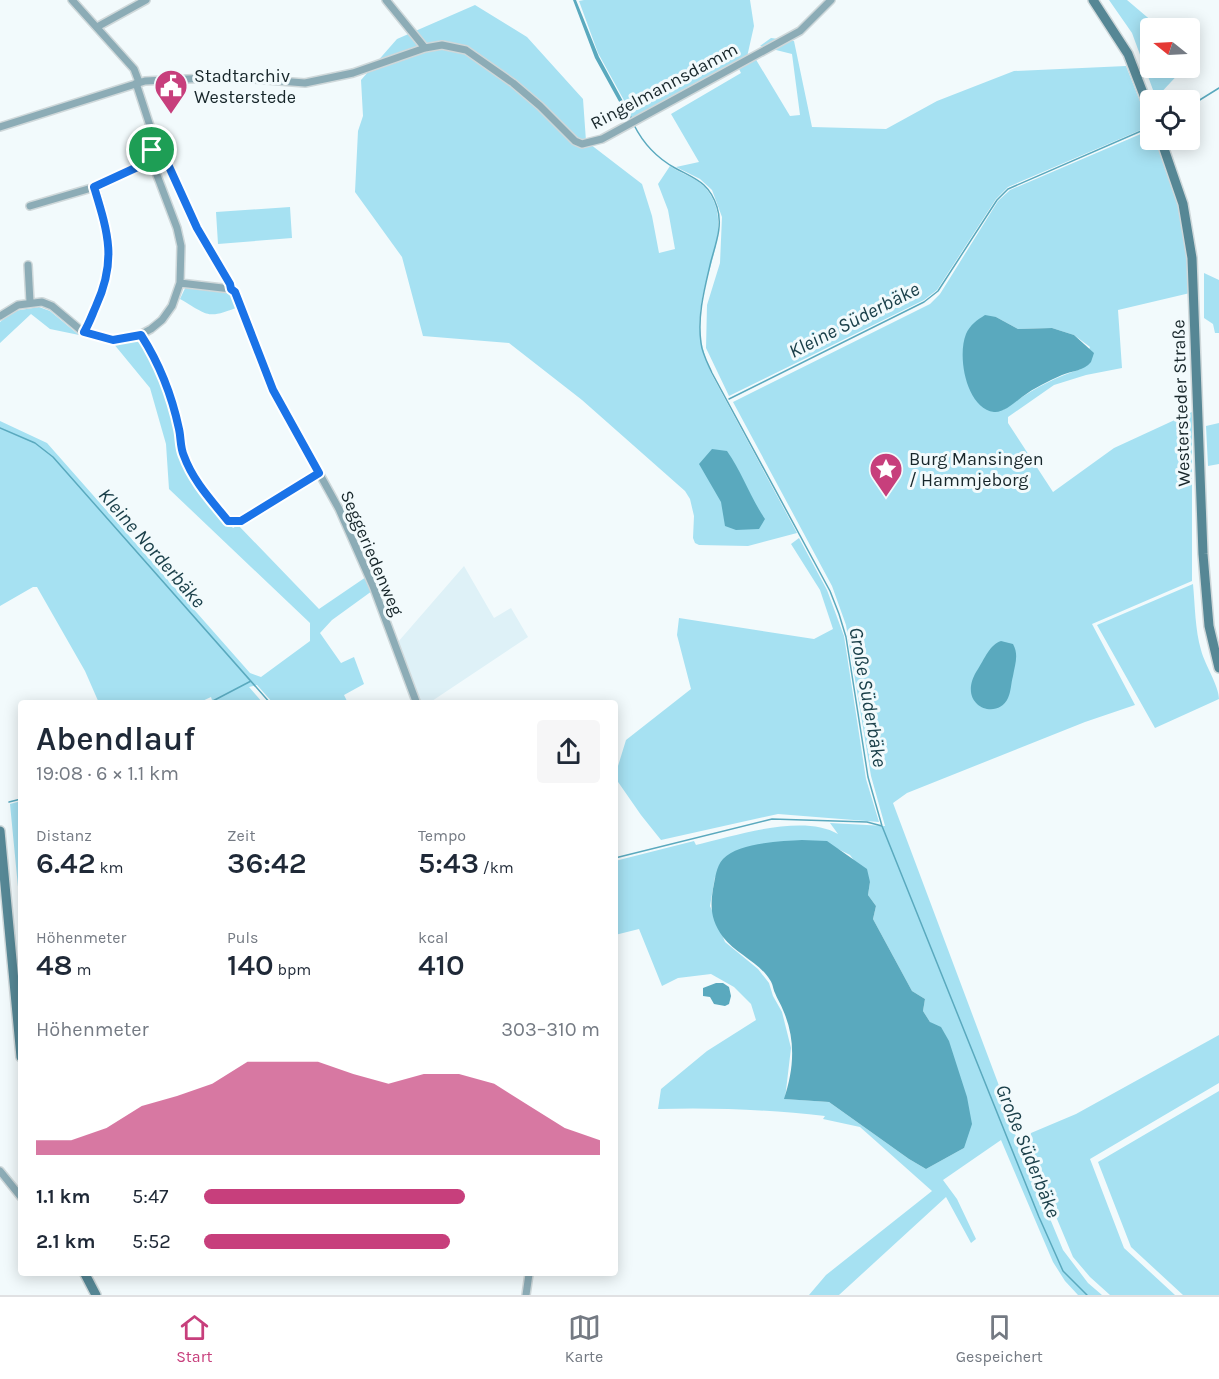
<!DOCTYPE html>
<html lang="de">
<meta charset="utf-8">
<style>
body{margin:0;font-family:Karla,sans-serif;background:#f6f6f7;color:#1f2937;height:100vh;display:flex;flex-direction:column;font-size:22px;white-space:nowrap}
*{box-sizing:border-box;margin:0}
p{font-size:20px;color:#747a83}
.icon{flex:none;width:33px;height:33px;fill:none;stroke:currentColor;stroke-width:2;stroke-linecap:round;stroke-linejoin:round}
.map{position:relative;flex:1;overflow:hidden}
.side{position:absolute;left:18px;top:700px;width:600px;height:576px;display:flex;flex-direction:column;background:#fff;border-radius:6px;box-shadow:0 3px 15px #0003}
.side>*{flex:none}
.needle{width:39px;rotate:288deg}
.tools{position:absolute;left:1140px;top:18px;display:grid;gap:12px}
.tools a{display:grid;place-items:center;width:60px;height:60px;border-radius:6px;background:#fff;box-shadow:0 3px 15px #0003;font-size:30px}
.pin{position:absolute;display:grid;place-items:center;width:51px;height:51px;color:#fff;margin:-26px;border:3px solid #fff;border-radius:50%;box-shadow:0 2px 6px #0007}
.round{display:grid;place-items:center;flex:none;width:63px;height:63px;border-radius:6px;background:#f6f6f7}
.overview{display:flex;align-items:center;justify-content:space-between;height:102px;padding:0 18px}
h1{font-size:33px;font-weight:600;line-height:45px}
.stats{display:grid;grid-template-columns:repeat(3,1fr);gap:9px;height:102px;padding:6px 18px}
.stats div{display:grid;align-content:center}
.stats b{font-size:30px;font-weight:600}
.stats small{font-size:16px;font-weight:400}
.stats p{font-size:16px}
.chart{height:168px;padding:12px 18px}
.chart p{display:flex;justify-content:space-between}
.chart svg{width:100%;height:108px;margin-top:6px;fill:#c73f7c;opacity:.7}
ul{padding:0 18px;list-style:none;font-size:20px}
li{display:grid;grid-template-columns:96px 72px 1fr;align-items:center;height:45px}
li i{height:15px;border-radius:8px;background:#c73f7c}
.tabs{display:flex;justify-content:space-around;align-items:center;height:84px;border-top:2px solid #e0e1e3;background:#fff;font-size:16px;color:#747a83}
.tabs a{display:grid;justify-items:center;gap:3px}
.tabs .selected{color:#c73f7c}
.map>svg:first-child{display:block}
.built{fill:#def1f7}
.green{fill:#a6e1f2;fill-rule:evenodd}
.water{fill:#5aa9be}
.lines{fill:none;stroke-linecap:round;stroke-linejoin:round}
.stream{stroke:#5aa9be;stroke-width:1.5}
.minor-casing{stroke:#cfd8da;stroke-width:10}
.secondary-casing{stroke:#cfd8da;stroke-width:12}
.minor{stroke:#8cacb6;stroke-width:7}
.secondary{stroke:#568795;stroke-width:9}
.route-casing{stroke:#fff;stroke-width:12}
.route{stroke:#1a73e8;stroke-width:8}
.labels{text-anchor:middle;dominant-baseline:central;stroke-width:6;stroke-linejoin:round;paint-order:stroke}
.poi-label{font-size:18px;fill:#17262a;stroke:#f2fafc;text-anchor:start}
.street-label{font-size:18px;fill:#17262a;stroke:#f2fafc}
.water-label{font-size:20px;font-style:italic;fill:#1b404a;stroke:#f2fafc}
</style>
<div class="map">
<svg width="1219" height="1295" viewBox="0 0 1219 1295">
<rect width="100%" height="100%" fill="#f2fafc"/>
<path class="built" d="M464,566l30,52 17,-10 17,29 -99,66h-8l-23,-61z"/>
<path class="green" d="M584,0h166l4,26 -7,31 -115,65 -6,-18 -28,-51 -19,-52z
M1109,0h18l33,28h-10v40h34l-28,30 -24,-65z
M475,5l52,32 56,62 3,42 56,43 10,32 7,37 16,-4 -7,-39 -10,-26 12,-18c13,9 29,12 38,25 25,34 -3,79 -7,115 -4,26 1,43 10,67l86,160 -49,13 -49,-1 -4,-2 -2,-5 1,-22 -4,-17 -5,-8 -103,-91 -73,-57 -86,-7 -21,-79 -47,-65 3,-61 5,-15 -2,-36 36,-41z
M771,38l23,3 18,86 74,2 51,-28 77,-30 112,-5 24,60 -142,61 -12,12 -59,91 -13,10 -195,96 -23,-48 1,-43 13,-42 2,-46 -10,-27 -12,-11 -24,-12 23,-5 -28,-48 70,-41 -3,-6 17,-9 35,58 10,-1 -8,-61 -32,-8z
M1150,130v10h6l23,67 7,28 4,58 -72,17 4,58 -36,7 -32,10 -46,32v6l45,69 61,-44 78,-36v169l-100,43 43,81 -50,17 -178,71 -14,10 123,328 -1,3 48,116 25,33 14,12h-24l-13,-14 -12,-19 -52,-122 -58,40 14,19 19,40 -5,4 -25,-46 -107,98h-30l17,-20 106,-84 -72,-64 -37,-8 2,-3c-56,-6 -111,-9 -167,-7l3,-20 46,-38 49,-31 -5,-16 -17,-17 -23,-13 -33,4 -16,8 -23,-57 -24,6v-74l79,-20 2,4c38,-9 107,-32 142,-11l-8,-11 55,3 -14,-50 -25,-151 -14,-39 -99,-184 197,-98 10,-10 58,-93 12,-11zM996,317l22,12 34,-1 22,7 16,12 -9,22c-29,9 -53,23 -78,41zM838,849l12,6 20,27 -2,13 8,11 -3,13 39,72 13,8 -2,12 7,11 34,126 -38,21 -17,-10 -80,-57 -44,-3 6,-51 -9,-36 -9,-16 -4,-13 -11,-14 -33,-27 -15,-36 5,-29z
M290,207l2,31 -74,6 -2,-32z
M1204,273l15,7v53h-4l-2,-9 -9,-6z
M187,284l44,6 10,16c-34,13 -30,11 -61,-7z
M39,307l11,4 29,24 -29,-6 -19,-15 -31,29v-21l14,-11z
M135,340l14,9 5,9 16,48 13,52 22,38 28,32 5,-3 81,84 47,-32 6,14 -40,29 -12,13 21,30 13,-6 10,27 -20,11 4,8h-75l-16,-18 -8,2 14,16h-50l-2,-6 -13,6h-99l-14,-32 -48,-84h-4l-33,19v-185l47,22 203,230 11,4 49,-36v-18l-141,-134 -3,-45 -16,-56 -37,-45z
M1219,423v41l-11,2 -2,-40z
M799,538l28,52 17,46 22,143 13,43 -101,-8 -117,26 -20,-25 -25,-36 2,-13 8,-26 65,-51 -14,-54 2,-17 135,21 19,-10 -13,-39 -29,-46z
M1193,584c2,21 2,46 8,66 4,15 18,36 18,49l-64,29 -58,-103z
M21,801v117l-11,-114z
M1219,1035v48l-129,76 34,89 51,47h-65l-20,-18 -17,-20 -45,-107 3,-17 45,-19z
M1219,1091v204h-36l-52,-48 -33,-85z"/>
<path class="water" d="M573,0h3l23,57 37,68 -3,2 -38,-69z
M985,315l11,2 22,12 34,-1 22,7 20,18c-1,3 -2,6 -3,9 -7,9 -20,9 -29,13 -14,6 -28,13 -40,22 -7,5 -18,16 -28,15 -28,-4 -37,-56 -28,-78 4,-9 11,-14 19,-19z
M712,449l15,2c15,21 23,46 38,68l-6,10 -23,1 -11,-4 -4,-24 -22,-38z
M1001,641l12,3c6,11 2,20 0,32 -2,7 -2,16 -5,22 -11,24 -54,7 -30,-29 6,-9 12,-25 23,-28z
M802,840l25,1 40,28 3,13 -2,13 8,11 -3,13 39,72 13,8 -2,12 7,11 11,5 8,14 18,56 5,27 -8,24 -38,21 -17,-10 -80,-57 -45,-3c10,-30 12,-60 -1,-89 -2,-6 -6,-11 -8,-17 -2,-4 -2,-9 -5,-13 -11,-18 -34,-26 -47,-43 -12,-17 -13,-29 -10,-48 2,-9 3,-23 10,-30 15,-16 58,-18 79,-19z
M716,983h7l6,4 2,9 -2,8 -4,2 -11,-2 -4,-7 -7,-1v-8z"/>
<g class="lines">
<path class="stream" d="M1190,106l29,-18
M634,125c9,18 23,33 41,43 20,11 34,14 42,39 6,18 -1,36 -6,54 -6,26 -14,54 -10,82 1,10 7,21 11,30l118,218 9,23 7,23 22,140 14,49 157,391 24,54 24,24
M729,399l195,-97 14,-11 59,-91 11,-11 140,-61
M0,428l35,15 18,14 218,247
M207,704l44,-23
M9,802l12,-3
M615,858l157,-39 95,3 15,4"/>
<g class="minor-casing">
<path id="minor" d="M72,0l62,69 5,13
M386,0l39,48
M97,27l49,-27
M0,127l145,-46 85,-4 75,6 48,-10 72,-25 17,-3 24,5 47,33 27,23 35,35 7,3 20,-5 198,-108 31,-31
M152,150l9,-1 36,79 33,56 1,5 4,3 38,98 66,119 34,77 44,118
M30,206l65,-19 49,-23 8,-2
M28,265l2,37
M180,283l51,6
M0,316l18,-11 24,-3 10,4 31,26 30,8 25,-4 13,-7 11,-9 10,-14 8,-23 1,-37 -4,-18 -25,-66 -1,-33 -15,-46
M83,332c6,-8 9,-17 13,-26 21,-46 12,-73 -1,-119
M141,335c19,28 31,61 38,94 2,8 1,19 5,27 9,25 28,45 44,65h13l78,-48
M0,1171l21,26
M526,1295l3,-21"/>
</g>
<g class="secondary-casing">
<path id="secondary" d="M1093,0l35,54 22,57
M1161,140l22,64 9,54 11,296 6,72 10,42
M0,831l21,226
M85,1274l11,21"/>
</g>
<use href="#minor" class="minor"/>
<use href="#secondary" class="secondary"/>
</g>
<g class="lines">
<g class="route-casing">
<path id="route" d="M161,149l36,79 33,56 1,5 4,3 38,98 46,83 -78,48h-13c-16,-20 -35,-40 -44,-65 -4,-8 -3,-19 -5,-27 -7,-33 -20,-66 -38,-94l-28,5 -29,-8c5,-8 8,-17 12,-26 21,-46 12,-73 -2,-119l50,-23 8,-2v-12z"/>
</g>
<use href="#route" class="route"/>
</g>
<defs>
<g id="civic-pin" transform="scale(1.725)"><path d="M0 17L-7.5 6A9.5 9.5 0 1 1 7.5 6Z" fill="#c73f7c" stroke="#f2fafc"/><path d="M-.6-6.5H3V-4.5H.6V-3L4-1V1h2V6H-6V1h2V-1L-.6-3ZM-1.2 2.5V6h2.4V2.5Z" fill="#fff"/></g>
<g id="sight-pin" transform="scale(1.725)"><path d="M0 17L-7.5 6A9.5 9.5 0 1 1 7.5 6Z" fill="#c73f7c" stroke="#f2fafc"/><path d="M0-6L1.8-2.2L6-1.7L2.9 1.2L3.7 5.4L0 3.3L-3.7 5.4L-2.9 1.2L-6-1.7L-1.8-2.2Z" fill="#fff"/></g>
</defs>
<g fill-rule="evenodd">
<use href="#civic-pin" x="171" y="86"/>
<use href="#sight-pin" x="886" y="469"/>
</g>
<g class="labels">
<g class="poi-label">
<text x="194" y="76">Stadtarchiv<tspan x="194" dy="21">Westerstede</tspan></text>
<text x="909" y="459">Burg Mansingen<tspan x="909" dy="21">/ Hammjeborg</tspan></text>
</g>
<g class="street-label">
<text transform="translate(664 86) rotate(-28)">Ringelmannsdamm</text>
<text transform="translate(1181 403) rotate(-92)">Westersteder Straße</text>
<text transform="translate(372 553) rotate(67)">Seggeriedenweg</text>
</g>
<g class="water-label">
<text transform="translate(854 320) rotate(-27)">Kleine Süderbäke</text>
<text transform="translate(152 548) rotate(49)">Kleine Norderbäke</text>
<text transform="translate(868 697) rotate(80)">Große Süderbäke</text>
<text transform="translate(1028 1151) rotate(68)">Große Süderbäke</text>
</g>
</g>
</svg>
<div class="tools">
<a><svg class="needle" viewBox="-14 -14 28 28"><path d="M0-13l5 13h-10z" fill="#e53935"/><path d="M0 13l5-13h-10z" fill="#747a83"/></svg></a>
<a><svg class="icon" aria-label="locate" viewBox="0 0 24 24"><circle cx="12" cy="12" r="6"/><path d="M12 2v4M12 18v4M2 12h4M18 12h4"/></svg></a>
</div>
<div class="pin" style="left:152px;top:150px;background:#1e9e55"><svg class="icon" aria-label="arrive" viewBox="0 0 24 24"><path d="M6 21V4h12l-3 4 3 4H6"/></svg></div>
<section class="side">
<div class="overview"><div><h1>Abendlauf</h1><p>19:08 · 6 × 1.1 km</p></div><a class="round"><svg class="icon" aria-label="share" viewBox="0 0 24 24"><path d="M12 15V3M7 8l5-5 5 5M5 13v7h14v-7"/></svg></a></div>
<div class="stats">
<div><p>Distanz</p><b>6.42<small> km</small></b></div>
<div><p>Zeit</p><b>36:42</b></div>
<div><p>Tempo</p><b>5:43<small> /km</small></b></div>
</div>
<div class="stats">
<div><p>Höhenmeter</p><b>48<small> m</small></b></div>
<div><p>Puls</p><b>140<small> bpm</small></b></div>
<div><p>kcal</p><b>410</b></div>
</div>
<div class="chart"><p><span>Höhenmeter</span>303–310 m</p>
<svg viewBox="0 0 160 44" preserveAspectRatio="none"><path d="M0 44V38L10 38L20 33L30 24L40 20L50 15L60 6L70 6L80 6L90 11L100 15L110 11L120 11L130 15L140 24L150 33L160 38V44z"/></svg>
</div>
<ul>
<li><b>1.1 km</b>5:47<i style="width:66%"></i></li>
<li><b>2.1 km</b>5:52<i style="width:62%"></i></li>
</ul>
</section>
</div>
<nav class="tabs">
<a class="selected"><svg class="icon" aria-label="home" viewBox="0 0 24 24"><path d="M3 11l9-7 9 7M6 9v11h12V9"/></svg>Start</a>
<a><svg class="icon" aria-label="map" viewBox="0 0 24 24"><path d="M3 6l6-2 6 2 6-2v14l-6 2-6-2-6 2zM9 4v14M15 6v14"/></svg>Karte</a>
<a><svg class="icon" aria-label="saved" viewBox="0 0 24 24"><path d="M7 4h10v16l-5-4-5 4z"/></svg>Gespeichert</a>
</nav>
